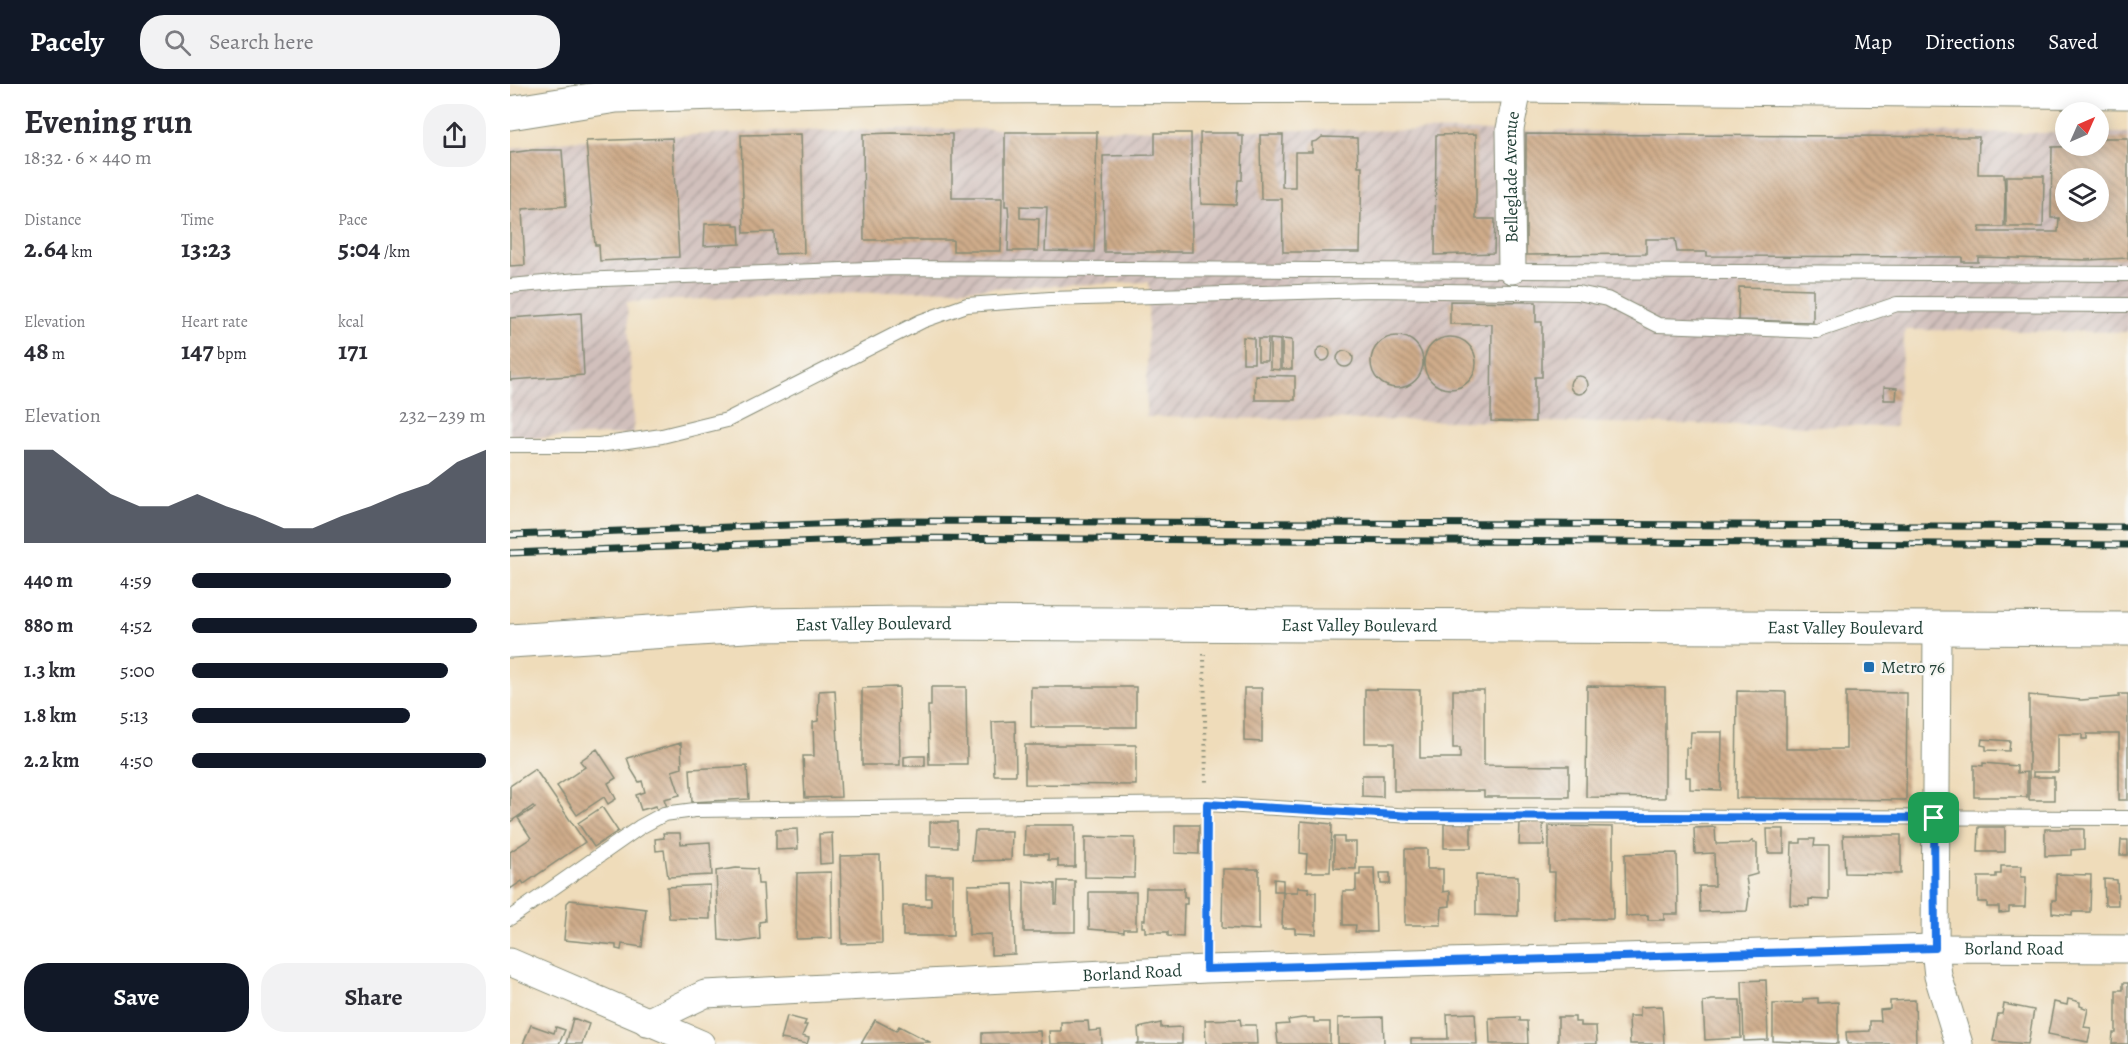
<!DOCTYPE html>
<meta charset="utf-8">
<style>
body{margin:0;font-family:Alegreya,serif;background:#f2f2f3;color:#2b2b33;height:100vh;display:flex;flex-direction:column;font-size:22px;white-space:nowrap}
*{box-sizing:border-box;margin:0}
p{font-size:20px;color:#7c7c81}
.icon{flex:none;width:33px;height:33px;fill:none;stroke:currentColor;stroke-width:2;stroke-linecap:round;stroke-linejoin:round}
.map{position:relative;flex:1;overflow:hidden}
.side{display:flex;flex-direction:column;background:#fff;width:510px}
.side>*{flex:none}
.needle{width:39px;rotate:45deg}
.tools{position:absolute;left:1545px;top:18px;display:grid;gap:12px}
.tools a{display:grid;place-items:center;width:54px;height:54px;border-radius:50%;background:#fff;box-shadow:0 3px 15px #0003;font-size:30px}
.pin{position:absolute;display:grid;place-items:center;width:51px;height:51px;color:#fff;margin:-26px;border-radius:12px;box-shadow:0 3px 9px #0006}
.round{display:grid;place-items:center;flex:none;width:63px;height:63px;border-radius:24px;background:#f2f2f3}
.summary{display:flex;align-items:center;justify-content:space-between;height:102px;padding:0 24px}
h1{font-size:33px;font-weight:600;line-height:45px}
.metrics{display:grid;grid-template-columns:repeat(3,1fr);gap:9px;height:102px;padding:6px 24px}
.metrics div{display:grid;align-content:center}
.metrics b{font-size:26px;font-weight:600}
.metrics small{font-size:16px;font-weight:400}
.metrics p{font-size:16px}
.chart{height:168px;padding:12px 24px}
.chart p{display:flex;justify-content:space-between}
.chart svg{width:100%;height:108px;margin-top:6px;fill:#111827;opacity:.7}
.cta{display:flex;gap:12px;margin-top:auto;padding:12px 24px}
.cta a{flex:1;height:69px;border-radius:24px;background:#111827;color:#fff;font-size:24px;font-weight:600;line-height:69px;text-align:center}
.cta a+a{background:#f2f2f3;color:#2b2b33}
ul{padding:0 24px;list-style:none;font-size:20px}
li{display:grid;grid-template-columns:96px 72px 1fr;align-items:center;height:45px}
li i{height:15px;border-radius:8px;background:#111827}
header{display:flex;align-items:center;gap:36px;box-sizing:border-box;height:84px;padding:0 30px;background:#111827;color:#fff}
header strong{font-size:28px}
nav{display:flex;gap:33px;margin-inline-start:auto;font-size:21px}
.search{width:420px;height:54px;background:#f2f2f3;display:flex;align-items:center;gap:15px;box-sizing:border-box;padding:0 21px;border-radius:24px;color:#7c7c81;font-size:22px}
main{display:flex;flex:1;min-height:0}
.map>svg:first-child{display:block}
.industrial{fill:url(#industrial-furrows);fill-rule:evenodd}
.building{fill:url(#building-back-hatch);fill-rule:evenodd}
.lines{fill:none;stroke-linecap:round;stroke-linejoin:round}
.lane-casing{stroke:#878c77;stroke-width:16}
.street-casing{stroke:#878c77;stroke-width:29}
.secondary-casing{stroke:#878c77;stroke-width:35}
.primary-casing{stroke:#878c77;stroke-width:35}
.path{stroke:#878c77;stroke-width:4;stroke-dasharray:1.5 4.5;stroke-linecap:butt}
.lane{stroke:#fff;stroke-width:14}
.street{stroke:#fff;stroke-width:27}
.secondary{stroke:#fff;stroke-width:33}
.primary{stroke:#fff;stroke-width:33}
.rail-casing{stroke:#1f3d34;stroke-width:7}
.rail{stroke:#f6f6f2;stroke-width:4.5;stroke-dasharray:14;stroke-linecap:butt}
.route-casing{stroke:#fff;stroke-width:12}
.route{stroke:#1a73e8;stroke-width:8}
.poi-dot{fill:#1f6fb2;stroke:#f6f6f2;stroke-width:2}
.labels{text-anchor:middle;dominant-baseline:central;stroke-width:4.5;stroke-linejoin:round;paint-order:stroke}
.street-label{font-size:18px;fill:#1f3d34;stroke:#f6f6f2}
.poi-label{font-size:18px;fill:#1f3d34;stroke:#f6f6f2;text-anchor:start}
</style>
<header>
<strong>Pacely</strong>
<div class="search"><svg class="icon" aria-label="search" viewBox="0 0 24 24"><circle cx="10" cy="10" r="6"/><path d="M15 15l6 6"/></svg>Search here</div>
<nav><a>Map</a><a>Directions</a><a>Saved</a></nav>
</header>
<main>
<section class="side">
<div class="summary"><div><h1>Evening run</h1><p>18:32 · 6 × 440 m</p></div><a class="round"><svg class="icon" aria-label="share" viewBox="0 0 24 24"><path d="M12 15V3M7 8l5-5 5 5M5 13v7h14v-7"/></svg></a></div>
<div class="metrics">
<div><p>Distance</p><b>2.64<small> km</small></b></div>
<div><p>Time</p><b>13:23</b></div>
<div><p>Pace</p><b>5:04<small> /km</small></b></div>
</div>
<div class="metrics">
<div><p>Elevation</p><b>48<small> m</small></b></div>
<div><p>Heart rate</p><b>147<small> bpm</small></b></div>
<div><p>kcal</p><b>171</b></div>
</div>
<div class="chart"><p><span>Elevation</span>232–239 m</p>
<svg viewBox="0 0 160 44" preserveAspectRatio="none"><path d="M0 44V6L10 6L20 15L30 24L40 29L50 29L60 24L70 29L80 33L90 38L100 38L110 33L120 29L130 24L140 20L150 11L160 6V44z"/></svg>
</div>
<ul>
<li><b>440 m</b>4:59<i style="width:88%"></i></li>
<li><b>880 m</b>4:52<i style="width:97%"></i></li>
<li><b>1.3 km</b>5:00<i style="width:87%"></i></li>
<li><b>1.8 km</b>5:13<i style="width:74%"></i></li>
<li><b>2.2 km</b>4:50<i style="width:100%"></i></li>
</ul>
<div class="cta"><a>Save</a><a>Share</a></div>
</section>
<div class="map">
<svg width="1618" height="960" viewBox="0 0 1618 960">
<defs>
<pattern id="industrial-furrows" width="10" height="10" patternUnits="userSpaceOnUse" patternTransform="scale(1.5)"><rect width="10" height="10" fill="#d1c0bc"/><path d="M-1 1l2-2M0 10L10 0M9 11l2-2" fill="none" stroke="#a99d9a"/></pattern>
<pattern id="building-back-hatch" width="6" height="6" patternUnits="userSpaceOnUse" patternTransform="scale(1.5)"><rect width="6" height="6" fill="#cfac8a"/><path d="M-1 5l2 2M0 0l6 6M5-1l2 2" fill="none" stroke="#a78d72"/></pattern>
</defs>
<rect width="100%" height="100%" fill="#f6f6f2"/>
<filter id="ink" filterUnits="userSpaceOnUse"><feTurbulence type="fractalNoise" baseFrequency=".0167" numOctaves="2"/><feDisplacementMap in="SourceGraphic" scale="12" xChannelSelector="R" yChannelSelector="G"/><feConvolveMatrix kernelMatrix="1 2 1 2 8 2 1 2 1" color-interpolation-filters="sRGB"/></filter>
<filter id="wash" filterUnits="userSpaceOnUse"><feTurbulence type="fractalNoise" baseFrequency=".008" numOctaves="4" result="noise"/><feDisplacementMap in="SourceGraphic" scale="24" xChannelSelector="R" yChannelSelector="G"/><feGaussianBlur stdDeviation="1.35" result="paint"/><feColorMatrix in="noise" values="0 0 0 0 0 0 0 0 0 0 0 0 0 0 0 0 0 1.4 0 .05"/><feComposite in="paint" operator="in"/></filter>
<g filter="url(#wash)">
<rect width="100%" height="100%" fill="#efdcba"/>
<path class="industrial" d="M484,45l1071,4 1,13h32l1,-13h29v199l-223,-2 -10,97 -749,-10 3,-135 -522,20 7,132 -124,5v-290l58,-8 205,-10zM1556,94h32v34h-32z"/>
<g id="blocks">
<path class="building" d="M495,48h92l-3,120 -49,-1 2,-44h-4l-23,-1v12l19,1 -1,32h-30l1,-32 -1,-13h-3z
M383,49l59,1v64h50l-1,53h-48v-11h-89l-1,-106z
M645,49h36l1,119h-88l-1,-96 52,-1z
M690,49h38v3h5l-1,44h-4l-2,25 -35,-1z
M291,50l3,119 -29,1 -1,-22 -30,1 -3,-98z
M966,50v85h19l-1,34 -59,2 1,-120z
M1016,50l453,3 -1,37h26l1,22 -1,31h-24l-1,5h79l1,-14h-8l1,-71 46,-1v-8h30v120l-41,2 -109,-3v5h-16v-5l-255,-1v-4h-30l-2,-13h-29v15l-120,1zM1556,94h32v34h-32z
M750,51h23l-1,52h13v-35h17v-10l5,-1 5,-4 35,1 1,28h4l-2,86h-77l-1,-53h-21z
M162,54l7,119 -79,4 -1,-16h-4l-9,-104z
M22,66h30l4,56 -44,3 3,56 -15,1v-113z
M1496,92h38l-1,51h-37z
M224,139v3h5l1,18 -36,2 1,-22z
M1229,203l74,2v33l-75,-2z
M940,217l86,1v20h6v55h-7v45l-44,-1 1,-97h-42z
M71,229l3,62 -74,5v-62z
M861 278a26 26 0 1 1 52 0a26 26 0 1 1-52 0Z
M914 279a26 26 0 1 1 52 0a26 26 0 1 1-52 0Z
M733,253l11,1v25h-11z
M748,255h10l-1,22h-9z
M760,255l10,1v30l-10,-1z
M772,255l10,1v29h-10z
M806 270a7 7 0 1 1 14 0a7 7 0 1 1-14 0Z
M827 275a8 8 0 1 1 16 0a8 8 0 1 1-16 0Z
M745,291l40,1v24h-40z
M1060 301a9 9 0 1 1 18 0a9 9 0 1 1-18 0Z
M1374,303l13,1 -1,12h-12z
M1077,602l78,1v111l-79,-1z
M389,603l1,78h-38v-77z
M421,603h35l1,77h-38l-1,-58h3z
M521,603h105v40h-105z
M734,604h18v54l-18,-1z
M855,605l55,1v68h40v-10h-7v-58h31v75l85,1v31h-85v-6h-90v-48h-29z
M325,606l6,107 -36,1 -2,-42h11l-1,-34 5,-1 1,-30z
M1227,607l49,1v57h60v-57l61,1 -1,107 -170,-2z
M1609,610h9v106h-9v-66h-32v5h-5v-5h-24v38h-25v5h21v23h-25v-105l52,5 38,-3z
M505,637l1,54h-22l-2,-53z
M1181,648h31l-1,58 -31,-1v-12h-4v-29h4z
M1472,655l28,2 -1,10 -23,-1v-4l-5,-1z
M171,659l1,25 -10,3 8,24 -16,4 3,8 -10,3 -1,-4 -15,4 -5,-15 9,-3 -3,-11 -3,1 -8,-13 -4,-11z
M515,661h111v40l-111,-1z
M87,665l19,29 -8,5 8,16 -8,5 -4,-7 -27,18 -20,-29 28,-19 -5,-6z
M401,672h14v10h-21v-9z
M1473,679l34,3v7l10,-1v25h-53v-32l9,1z
M237,682l2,33 -57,3 -2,-33z
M25,685l50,73 -61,42 -2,-3 -12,8v-37l21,-14 -13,-20 17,-10 -2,-2 -23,16v-36z
M852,691h21v22l-21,-1z
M92,723l16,24 -24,16 -16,-24z
M791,737l31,3 -2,48h-24l1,-18 -7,-1z
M420,738h27v25l-27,-1z
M934,739h27v25h-27z
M1033,739l1,22h-25l1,-21z
M515,741h50v42h-17v-7h-10v-6h-24z
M665,741h24v29l-24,-1z
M1039,742l64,1v92h-59l1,-47h-6z
M1205,743l1,17 33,-1 4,-3v3h4v31l-11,3 3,20 -2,14 -47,1 -1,-26h16l-1,-33 -19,1 -1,-26z
M1469,743h26v25h-27z
M287,745l1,20 -22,1v-20z
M1257,745h17v24h-16z
M1535,745h39v20l-13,1v5l-26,1z
M465,747h37l-1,29 -39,1z
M153,749h17l1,11 29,-2 2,33 -44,2 -4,-27 -8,1 -1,-12 9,-1z
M322,749l1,30 -13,1 -1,-30z
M1333,751h58v39l-56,-1z
M575,753l50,1 -1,40 -49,-1z
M824,753h10v5h12v27l-22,-1z
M1291,755h14l-1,7h15v54l-20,-1v7l-19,-1 2,-62h9z
M1611,756h7v15h-8z
M895,765h22v20h16v23l7,-1v15l-8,1 -1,18h-36z
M1167,769l1,61h-14v6h-16v-5l-22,1 -1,-62z
M370,771l2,88 -40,1 -2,-88z
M1491,782h21l-1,11h5l-1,30h-16v5l-10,1v-6h-12v-5h-9v-25h18v-3h5z
M226,784l21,1 1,15h5l2,37 -6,1 1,17 -20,3 -21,-2 -3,-69z
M850,784h14l2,64h-21l1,-7h-13v-34h13v-16h4z
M713,785h36v61l-37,-2z
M321,788l1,66 -36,1 1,-66z
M870,789h10v11h-9z
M1546,790l35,1 -1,37h-18v3l-20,-2v-13h4z
M416,791h27v61h-50v-30h28v-8h-5z
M966,791l42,1v40l-42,-1z
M764,795l9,1v11h-9z
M1594,795l13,1 1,25h-13z
M514,797l31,3v20h2l1,-23h17v51h-51z
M503,800l2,70 -24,1v-21l-22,1 -1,-50z
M200,801v34l-41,-1 -2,-31z
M788,803l11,1v4h7v42l-21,-1v-5h-13l1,-36h15z
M636,804h38v9h3v7h-3l-1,33 -15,-1v-4h-23v-5h-3v-7h3z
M579,808h47v37h-12v3l-35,-3z
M60,816l76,9 -4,38 -20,-3 -1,6 -5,-1v-4l-52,-5 3,-37z
M1256,896l2,60 -24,1 -2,-60z
M1613,899h5v61h-16l1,-11h3v-43h7z
M1308,914v5l20,-1v42l-65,-3v-37l30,-1v-4z
M1558,915l12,3v4l8,3 -4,18 7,1 -3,14 -40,-8 6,-32 13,3z
M1202,916h28l1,38 -36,2 -2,-38z
M1405,916l1,44h-69l-1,-12 24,-1v-10h11l-1,-11 10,-1v-8z
M1494,920l30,6 -6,34 -35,-3 5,-27h4z
M1152,922l2,38h-34l-1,-28h11v-9z
M965,929l2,31h-66v-5h37l-1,-25z
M277,932l19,5 -2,4h3l-5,11 7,2 -2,6 -26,-5z
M873,933l1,27h-46v-26z
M1010,933v4h7l1,23h-38l-1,-26z
M1048,933h17v5h6v4h15l1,18h-39z
M63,934l16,6 -7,20h-16z
M792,934h12v4h16v22h-52l-2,-19 13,-1 -1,-4z
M730,935l1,6h15l1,19h-51l-1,-24z
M365,936l21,11 3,-5 31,16 -69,2z
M578,937l1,10 12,-1 1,14h-52l-1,-13h12v-9z
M651,939v5l21,-1v17h-45l2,-2 -1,-14z
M21,941l23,8 2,-6 9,3 -6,14h-36z
M530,947l1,13h-59v-11z"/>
</g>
</g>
<g filter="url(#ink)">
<use href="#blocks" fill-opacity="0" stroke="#878c77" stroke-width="1.5"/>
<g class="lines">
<g class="lane-casing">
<path id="lane" d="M0,202l68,-6 317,-12 1233,6
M0,361h89l63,-9 65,-16 195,-99 45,-16 83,-6 320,-9 208,3 29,6 51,26 159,6 80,-27 231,1
M0,834l130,-91 24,-13 31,-4 512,-6 206,12 715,2"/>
</g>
<g class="street-casing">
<g id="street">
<path id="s1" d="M1002,186l-2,-141 9,-45"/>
<path d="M1427,543l-2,321 3,28 21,68"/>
<path d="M0,878l191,82"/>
<path id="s2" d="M137,938l58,-28 501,-25 729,-21 193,1"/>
</g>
</g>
<g class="secondary-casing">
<path id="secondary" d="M0,29l106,-17 311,-9 592,-1 609,6"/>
</g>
<g class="primary-casing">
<g id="primary">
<path id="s3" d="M0,557l251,-16 147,-2 1220,6"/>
</g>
</g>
<path class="path" d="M694,570l2,130
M696,859l1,-121"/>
<use href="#lane" class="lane"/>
<use href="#street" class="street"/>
<use href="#secondary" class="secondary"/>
<use href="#primary" class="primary"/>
<g class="rail-casing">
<path id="rail" d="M0,451l388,-14 1230,6
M0,469l390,-15 1228,7"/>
</g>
<use href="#rail" class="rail"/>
</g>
</g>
<g class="lines" filter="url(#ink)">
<g class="route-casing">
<path id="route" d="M697,720l206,12 521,2 1,130 -729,21z"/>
</g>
<use href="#route" class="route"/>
</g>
<rect class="poi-dot" x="1353" y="577" width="12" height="12" rx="3"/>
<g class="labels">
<g class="street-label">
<text stroke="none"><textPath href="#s1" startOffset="93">Belleglade Avenue</textPath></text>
<text stroke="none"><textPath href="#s3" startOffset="364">East Valley Boulevard</textPath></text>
<text stroke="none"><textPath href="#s3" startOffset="850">East Valley Boulevard</textPath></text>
<text stroke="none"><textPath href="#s3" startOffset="1336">East Valley Boulevard</textPath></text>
<text stroke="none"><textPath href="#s2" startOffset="1374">Borland Road</textPath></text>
<text stroke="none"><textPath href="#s2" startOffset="492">Borland Road</textPath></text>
</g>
<g class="poi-label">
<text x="1371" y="583">Metro 76</text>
</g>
</g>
</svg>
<div class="tools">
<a><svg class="needle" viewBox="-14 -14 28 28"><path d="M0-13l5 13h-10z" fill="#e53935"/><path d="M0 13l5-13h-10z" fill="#7c7c81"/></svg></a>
<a><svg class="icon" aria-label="layers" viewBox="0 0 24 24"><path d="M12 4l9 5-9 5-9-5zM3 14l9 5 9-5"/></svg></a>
</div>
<div class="pin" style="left:1424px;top:734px;background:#1e9e55"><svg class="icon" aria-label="arrive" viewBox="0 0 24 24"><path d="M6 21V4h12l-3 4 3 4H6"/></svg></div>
</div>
</main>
